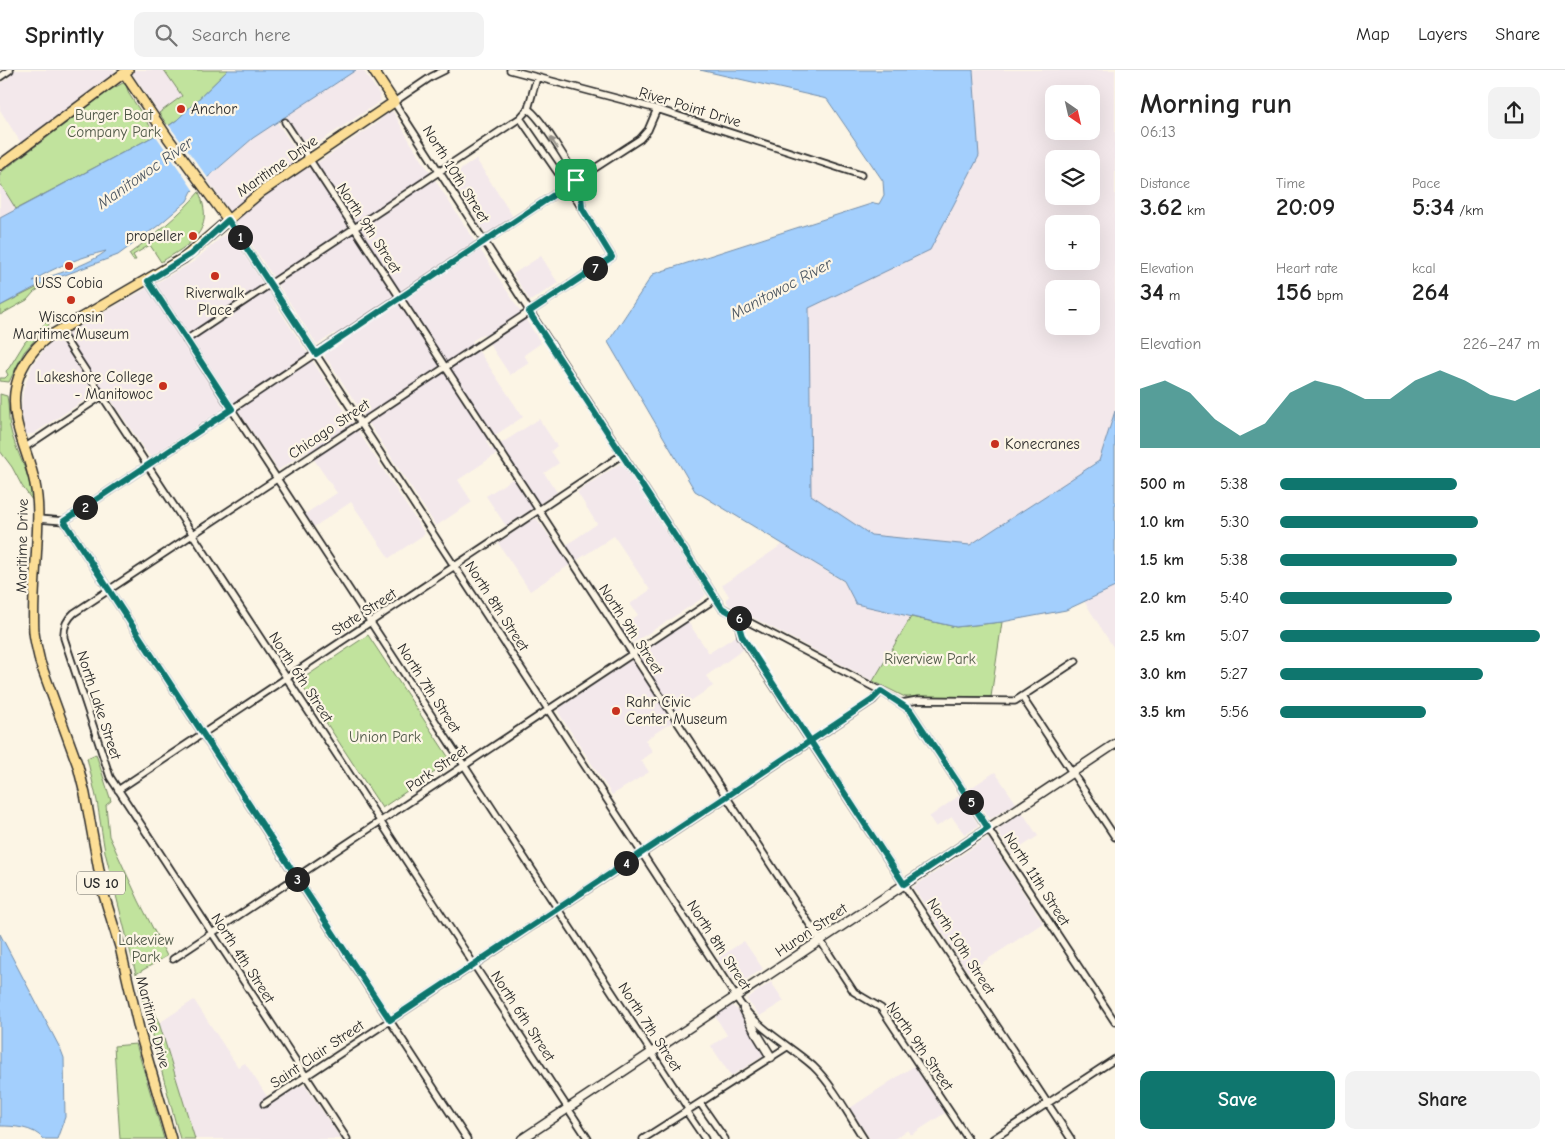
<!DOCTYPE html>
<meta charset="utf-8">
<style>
body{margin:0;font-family:"Comic Neue",sans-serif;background:#f2f2f2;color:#222;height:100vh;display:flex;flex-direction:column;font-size:19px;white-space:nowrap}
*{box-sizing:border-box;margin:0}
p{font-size:16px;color:#767676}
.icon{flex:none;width:28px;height:28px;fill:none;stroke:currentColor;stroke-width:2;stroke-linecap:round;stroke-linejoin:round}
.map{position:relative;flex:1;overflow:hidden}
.details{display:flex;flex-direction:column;background:#fff;width:450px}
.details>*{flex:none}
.needle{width:32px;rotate:146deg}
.fabs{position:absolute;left:1045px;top:15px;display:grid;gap:10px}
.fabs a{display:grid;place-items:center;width:55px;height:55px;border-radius:10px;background:#fff;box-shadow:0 5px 20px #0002;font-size:25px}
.pin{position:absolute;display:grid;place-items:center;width:42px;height:42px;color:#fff;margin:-21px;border-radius:10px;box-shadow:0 2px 8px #0006}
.km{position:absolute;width:25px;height:25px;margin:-12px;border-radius:50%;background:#222;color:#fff;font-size:14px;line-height:25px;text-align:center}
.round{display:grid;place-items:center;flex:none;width:52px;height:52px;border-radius:10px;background:#f2f2f2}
.head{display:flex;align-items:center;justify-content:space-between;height:85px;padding:0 25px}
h1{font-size:28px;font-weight:800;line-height:38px}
.figures{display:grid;grid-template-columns:repeat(3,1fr);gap:8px;height:85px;padding:5px 25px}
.figures div{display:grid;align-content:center}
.figures b{font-size:25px;font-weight:800}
.figures small{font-size:14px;font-weight:400}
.figures p{font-size:14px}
.chart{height:140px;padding:10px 25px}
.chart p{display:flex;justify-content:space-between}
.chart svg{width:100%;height:90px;margin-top:5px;fill:#0f766e;opacity:.7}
.cta{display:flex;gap:10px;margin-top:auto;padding:10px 25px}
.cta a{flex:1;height:58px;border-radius:10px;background:#0f766e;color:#fff;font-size:20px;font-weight:800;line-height:58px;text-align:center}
.cta a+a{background:#f2f2f2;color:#222}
ul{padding:0 25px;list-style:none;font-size:16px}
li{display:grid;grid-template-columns:80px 60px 1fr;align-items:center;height:38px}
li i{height:12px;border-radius:6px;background:#0f766e}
header{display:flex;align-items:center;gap:30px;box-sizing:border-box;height:70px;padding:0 25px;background:#fff;border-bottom:1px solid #e0e0e0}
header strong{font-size:24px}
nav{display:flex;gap:28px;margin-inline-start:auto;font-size:18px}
.search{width:350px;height:45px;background:#f2f2f2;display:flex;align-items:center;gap:12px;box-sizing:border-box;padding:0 18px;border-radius:10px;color:#767676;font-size:19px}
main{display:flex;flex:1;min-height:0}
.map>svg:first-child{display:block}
.built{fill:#f3e8eb;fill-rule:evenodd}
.green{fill:#c1e39d;stroke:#768764}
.water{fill:#a3cffd;stroke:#738da9;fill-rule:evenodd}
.pier{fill:#fcf5e5}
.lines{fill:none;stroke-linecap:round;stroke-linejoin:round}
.street-casing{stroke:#2b2b2b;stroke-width:9}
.secondary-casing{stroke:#2b2b2b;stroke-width:11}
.primary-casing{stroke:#2b2b2b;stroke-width:12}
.street{stroke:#fcf5e5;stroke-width:5.5}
.secondary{stroke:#fcf5e5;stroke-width:8}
.primary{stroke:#fcde96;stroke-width:9}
.oneway{fill:#949088}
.route-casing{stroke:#fff;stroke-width:10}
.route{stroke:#0f766e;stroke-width:6}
.poi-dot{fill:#c8321e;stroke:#fcf5e5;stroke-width:2}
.labels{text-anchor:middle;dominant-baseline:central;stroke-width:4.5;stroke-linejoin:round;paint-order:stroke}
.shield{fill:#fcf5e5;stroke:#6a6863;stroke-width:1}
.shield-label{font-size:14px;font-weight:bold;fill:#2b2b2b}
.street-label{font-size:15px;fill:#2b2b2b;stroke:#fcf5e5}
.poi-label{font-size:15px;fill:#2b2b2b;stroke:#fcf5e5;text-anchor:start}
.park-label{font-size:15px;fill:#505948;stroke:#fcf5e5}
.water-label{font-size:16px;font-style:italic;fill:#495460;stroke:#fcf5e5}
</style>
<header>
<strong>Sprintly</strong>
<div class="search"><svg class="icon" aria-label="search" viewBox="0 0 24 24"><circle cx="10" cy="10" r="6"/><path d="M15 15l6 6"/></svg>Search here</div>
<nav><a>Map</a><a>Layers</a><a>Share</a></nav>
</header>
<main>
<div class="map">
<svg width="1115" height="1069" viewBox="0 0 1115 1069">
<rect width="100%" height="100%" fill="#fcf5e5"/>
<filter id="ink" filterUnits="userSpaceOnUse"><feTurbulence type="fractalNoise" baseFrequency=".02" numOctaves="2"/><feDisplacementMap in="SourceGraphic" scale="10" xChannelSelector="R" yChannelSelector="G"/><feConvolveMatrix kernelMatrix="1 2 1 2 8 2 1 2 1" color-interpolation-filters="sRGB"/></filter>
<g filter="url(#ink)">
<path class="built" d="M6,0h108l1,2 -2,4 -5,1 -87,66 -21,-33v-27l10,-6z
M130,0h34l18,26 -23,17z
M356,0h7l17,25 1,6 -69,46 -5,-1 -21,-30z
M973,0h142v341l-16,50 -129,84 -99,-10 -60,-40 -2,-187 121,-58 49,-94zM1054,24h37v37h-37zM1054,89h37v37h-37zM1054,154h37v37h-37zM1054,219h37v37h-37z
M388,41l5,1 18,31 130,200 -17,12 5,8 -19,12 -27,-41 -11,7 51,76 -37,24 5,9 48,-31 18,27 -6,5 8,12 -15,10 13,19 -51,34 -20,-30 34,-22 -16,-25 -46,31 14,22 -36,24 -107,-164 -4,-3v-6l17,-9 -7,-11 -17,11 -2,-1 -75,-115 -34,-49 46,-41 24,-16 31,47 69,-46z
M476,89l37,58 -24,16 -4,-1 -35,-55z
M0,113l16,26 -16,9z
M225,164l7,2 41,62 5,10 147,226 -36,24 -38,-56 -37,25 -9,-13 32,-21 -29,-42 -30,19 -45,-67 -82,54 -4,-4 -44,-65 -70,46h-7l-5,-23 2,-21 9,-24 13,-18 7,-6 141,-80z
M541,186l17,27 -28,18 -17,-27z
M619,394l5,2 82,128 -3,4 -70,45 -13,-16 18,-12 -8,-11 20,-14 -36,-54 -84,55 -32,-48 34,-23 5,-1 22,31 38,-26 -20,-32z
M783,474l61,38 12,22 55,13 -38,64 -144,-76 -2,-3 -1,-3 3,-3 -7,-11z
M1115,517v63l-31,-49z
M688,552l21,31 27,-17 8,13 -38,27 7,10 -45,30 4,6 -27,18 8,12 -12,8 8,12 -37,23 -54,-83 3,-5z
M995,702l21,31 -26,16 -21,-30z
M960,725l18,29v2l-13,9 -13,-18 -16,10 -7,-10z
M1022,742l16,24 -27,18 -14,-24z
M987,768l3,3 53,82 -75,49 -55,-85z
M744,871l19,28 -26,16 -19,-27z
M771,912l13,19 -24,15 -14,-17z
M194,930l44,67 7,-4 27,41 28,-18 5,-1 36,54h-146l-36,-116z
M732,936l6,4 27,43 -3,4 -31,19 -20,-30 16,-11 -12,-19z
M914,996l31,47 -34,22 -3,-5 -14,9h-24l-20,-31z"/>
<path class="green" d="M164,0h64l-51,50 -9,6 -9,-13 23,-17z
M123,13l3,2 3,9 27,41 -140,74 -16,-26v-10l110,-83z
M199,122c17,40 -9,52 -38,70l-11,-17 -17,10 3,5h-3l-4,-6c24,-18 50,-38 70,-62z
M44,214l1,1 -11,7 -7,8 -27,15v-9z
M48,251l2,2 -2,2 1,2 -10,8 -15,17 -15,30 -9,-1v-3h5l3,-3 -2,-4 3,-3 16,-26z
M0,324l7,2c2,9 1,21 3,31 5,25 22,48 22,73l-10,-14 -10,-19 -12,-16z
M911,547l45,10 46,-5 -11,75h-86l-32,-16z
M368,565l83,126 -69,47 -83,-127z
M96,684l15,47 -5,4 3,31 30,65 28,55 -31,18 -31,-122 -8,-51 -10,-43z
M139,917h6l14,36 36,116h-15z
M136,974l28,95h-44l-6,-93z"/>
<path class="water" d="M228,0h128l-103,68 -61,53 -5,10 -28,24 -41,30 -77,29 -41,22v-88l156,-83 21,-15zM106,181c-13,12 -55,26 -73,30 21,-14 48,-24 73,-30z
M700,0h273l6,86 -49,94 -121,58 2,187 60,40 99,10 129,-84 16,-50v176l-49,23 -64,12 -46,5 -100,-23 -12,-23 -149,-90 -87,-149 45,-68 221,-71 5,1 5,-9 -1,-14 -56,-82z
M0,864l61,116 3,8 1,59 -8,22h-14c-9,-12 -30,-13 -43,-13z"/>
<path class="pier" d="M168,54l40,54 -14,13 -40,-58z"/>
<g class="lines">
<g class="street-casing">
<path id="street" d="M445,0l-14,7 -37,25 328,506 159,83 29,19 205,312
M510,0l147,39 204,66
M0,7l10,-7
M528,39c12,7 44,59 50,73 2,8 3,16 4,23
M285,52l569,870 27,16 87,131
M228,150l512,783c19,27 49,42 73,63 20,19 36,50 51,73
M148,211l541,829
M59,260l529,809
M186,270l334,-222 8,-9 9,-32
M24,378l78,-52
M38,449l26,2 497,-331 79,-51 8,-9 9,-21
M64,451l403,618
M743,550l-4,6 2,10 330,503
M1022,627l93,140
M902,633l16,-3 97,1 61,-40
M118,720l505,-336
M173,889l542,-360
M700,1033l25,36
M264,1034l609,-404 8,-9
M686,1041l19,28
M347,1069l-237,-362 -46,-139c-1,-10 2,-18 10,-25l538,-356 -36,-58 -56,-81
M643,1069l144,-92
M993,1069l122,-80"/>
</g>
<g class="secondary-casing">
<path id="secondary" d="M744,939l11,22 16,26
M522,1069l593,-395"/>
</g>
<g class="primary-casing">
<path id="primary" d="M124,3l44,65 60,82
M0,95l128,-95
M171,1069l-31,-106 -20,-86 -17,-55 -18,-98 -7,-28 -38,-104c-2,-10 -5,-20 -6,-30 -2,-30 2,-62 3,-91 1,-20 2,-38 -2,-57 -6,-32 -24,-59 -20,-92 3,-22 16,-42 33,-55l136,-79 77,-66 133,-90 -21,-32"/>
</g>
<use href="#street" class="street"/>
<use href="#secondary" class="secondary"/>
<use href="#primary" class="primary"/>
</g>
<defs><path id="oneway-solid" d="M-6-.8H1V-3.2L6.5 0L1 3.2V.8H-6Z" transform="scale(1.25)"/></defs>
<use class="oneway" href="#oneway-solid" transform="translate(554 73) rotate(-123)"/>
</g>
<g class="lines" filter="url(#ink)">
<g class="route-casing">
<path id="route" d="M576,110l-260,174 -88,-134 -37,34 -43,27 84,128 -168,112 326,499 482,-320 9,-9 29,19 78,118 -84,56 -162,-248 -3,-10 4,-6 -21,-12 -193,-296 83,-55 -30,-49 -1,-14 -5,-14"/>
</g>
<use href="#route" class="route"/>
</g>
<g class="poi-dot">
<circle cx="181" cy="39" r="5"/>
<circle cx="193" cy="166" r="5"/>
<circle cx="69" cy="196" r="5"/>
<circle cx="215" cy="206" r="5"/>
<circle cx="71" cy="230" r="5"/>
<circle cx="163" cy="316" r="5"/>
<circle cx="995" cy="374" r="5"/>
<circle cx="616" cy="641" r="5"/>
</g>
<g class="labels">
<rect class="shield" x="77" y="801.5" width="48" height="23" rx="4"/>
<g class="shield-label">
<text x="101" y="813">US 10</text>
</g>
<g class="street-label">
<text transform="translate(690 37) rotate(17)">River Point Drive</text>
<text transform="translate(277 96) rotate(-35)">Maritime Drive</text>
<text transform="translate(456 104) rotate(58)">North 10th Street</text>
<text transform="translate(369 158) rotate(57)">North 9th Street</text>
<text transform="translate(329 359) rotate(-34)">Chicago Street</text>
<text transform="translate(22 476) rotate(-89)">Maritime Drive</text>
<text transform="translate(497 536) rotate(57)">North 8th Street</text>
<text transform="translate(364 542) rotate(-33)">State Street</text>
<text transform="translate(631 559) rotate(57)">North 9th Street</text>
<text transform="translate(301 607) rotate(57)">North 6th Street</text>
<text transform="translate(429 618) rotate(57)">North 7th Street</text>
<text transform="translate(99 635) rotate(72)">North Lake Street</text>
<text transform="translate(437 698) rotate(-34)">Park Street</text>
<text transform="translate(1037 809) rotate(57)">North 11th Street</text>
<text transform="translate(811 860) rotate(-34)">Huron Street</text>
<text transform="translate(719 875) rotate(57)">North 8th Street</text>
<text transform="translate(961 876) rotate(57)">North 10th Street</text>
<text transform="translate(243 888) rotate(57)">North 4th Street</text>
<text transform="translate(523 946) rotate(57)">North 6th Street</text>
<text transform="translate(153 952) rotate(75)">Maritime Drive</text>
<text transform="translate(650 957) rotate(57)">North 7th Street</text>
<text transform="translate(920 976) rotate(55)">North 9th Street</text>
<text transform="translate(317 984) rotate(-34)">Saint Clair Street</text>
</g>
<g class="poi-label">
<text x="191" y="39">Anchor</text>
<text x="183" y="166" text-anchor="end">propeller</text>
<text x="69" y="213" text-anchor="middle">USS Cobia</text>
<text x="215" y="223" text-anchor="middle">Riverwalk<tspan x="215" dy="17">Place</tspan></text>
<text x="71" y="247" text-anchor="middle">Wisconsin<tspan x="71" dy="17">Maritime Museum</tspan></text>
<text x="153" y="307" text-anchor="end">Lakeshore College<tspan x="153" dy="17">- Manitowoc</tspan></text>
<text x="1005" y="374">Konecranes</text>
<text x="626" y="632">Rahr Civic<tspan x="626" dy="17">Center Museum</tspan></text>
</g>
<g class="park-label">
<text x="114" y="45">Burger Boat<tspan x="114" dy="17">Company Park</tspan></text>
<text x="930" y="589">Riverview Park</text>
<text x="385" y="667">Union Park</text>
<text x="146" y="870">Lakeview<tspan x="146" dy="17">Park</tspan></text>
</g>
<g class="water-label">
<text transform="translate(145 103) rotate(-35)">Manitowoc River</text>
<text transform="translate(781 219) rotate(-28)">Manitowoc River</text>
</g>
</g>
</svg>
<div class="fabs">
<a><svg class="needle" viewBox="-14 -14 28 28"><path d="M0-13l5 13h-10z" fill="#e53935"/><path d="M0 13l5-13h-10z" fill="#767676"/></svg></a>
<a><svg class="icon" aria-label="layers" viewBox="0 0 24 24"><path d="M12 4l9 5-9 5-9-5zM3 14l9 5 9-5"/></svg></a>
<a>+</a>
<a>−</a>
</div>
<div class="pin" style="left:576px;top:110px;background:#1e9e55"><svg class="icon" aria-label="arrive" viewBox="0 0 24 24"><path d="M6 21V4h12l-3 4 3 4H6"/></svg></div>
<b class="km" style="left:240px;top:167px">1</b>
<b class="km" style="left:85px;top:437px">2</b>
<b class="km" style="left:297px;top:809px">3</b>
<b class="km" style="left:626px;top:793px">4</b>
<b class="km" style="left:971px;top:732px">5</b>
<b class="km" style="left:739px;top:548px">6</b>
<b class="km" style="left:595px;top:198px">7</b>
</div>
<section class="details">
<div class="head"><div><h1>Morning run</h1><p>06:13</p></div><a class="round"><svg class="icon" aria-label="share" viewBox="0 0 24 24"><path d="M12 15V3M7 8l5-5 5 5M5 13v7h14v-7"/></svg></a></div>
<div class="figures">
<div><p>Distance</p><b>3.62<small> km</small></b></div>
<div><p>Time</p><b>20:09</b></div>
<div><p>Pace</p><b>5:34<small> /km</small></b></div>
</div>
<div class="figures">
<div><p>Elevation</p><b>34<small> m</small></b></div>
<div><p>Heart rate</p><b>156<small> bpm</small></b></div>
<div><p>kcal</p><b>264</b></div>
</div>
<div class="chart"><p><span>Elevation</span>226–247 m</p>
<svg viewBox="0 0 160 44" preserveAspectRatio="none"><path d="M0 44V15L10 11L20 17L30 30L40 38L50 32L60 17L70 11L80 14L90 20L100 20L110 11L120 6L130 11L140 18L150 21L160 15V44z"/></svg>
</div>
<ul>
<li><b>500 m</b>5:38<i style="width:68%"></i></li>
<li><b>1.0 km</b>5:30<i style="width:76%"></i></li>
<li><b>1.5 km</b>5:38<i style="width:68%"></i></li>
<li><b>2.0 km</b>5:40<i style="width:66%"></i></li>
<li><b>2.5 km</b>5:07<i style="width:100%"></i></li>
<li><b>3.0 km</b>5:27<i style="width:78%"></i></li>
<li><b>3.5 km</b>5:56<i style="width:56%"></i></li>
</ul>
<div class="cta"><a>Save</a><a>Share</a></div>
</section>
</main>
